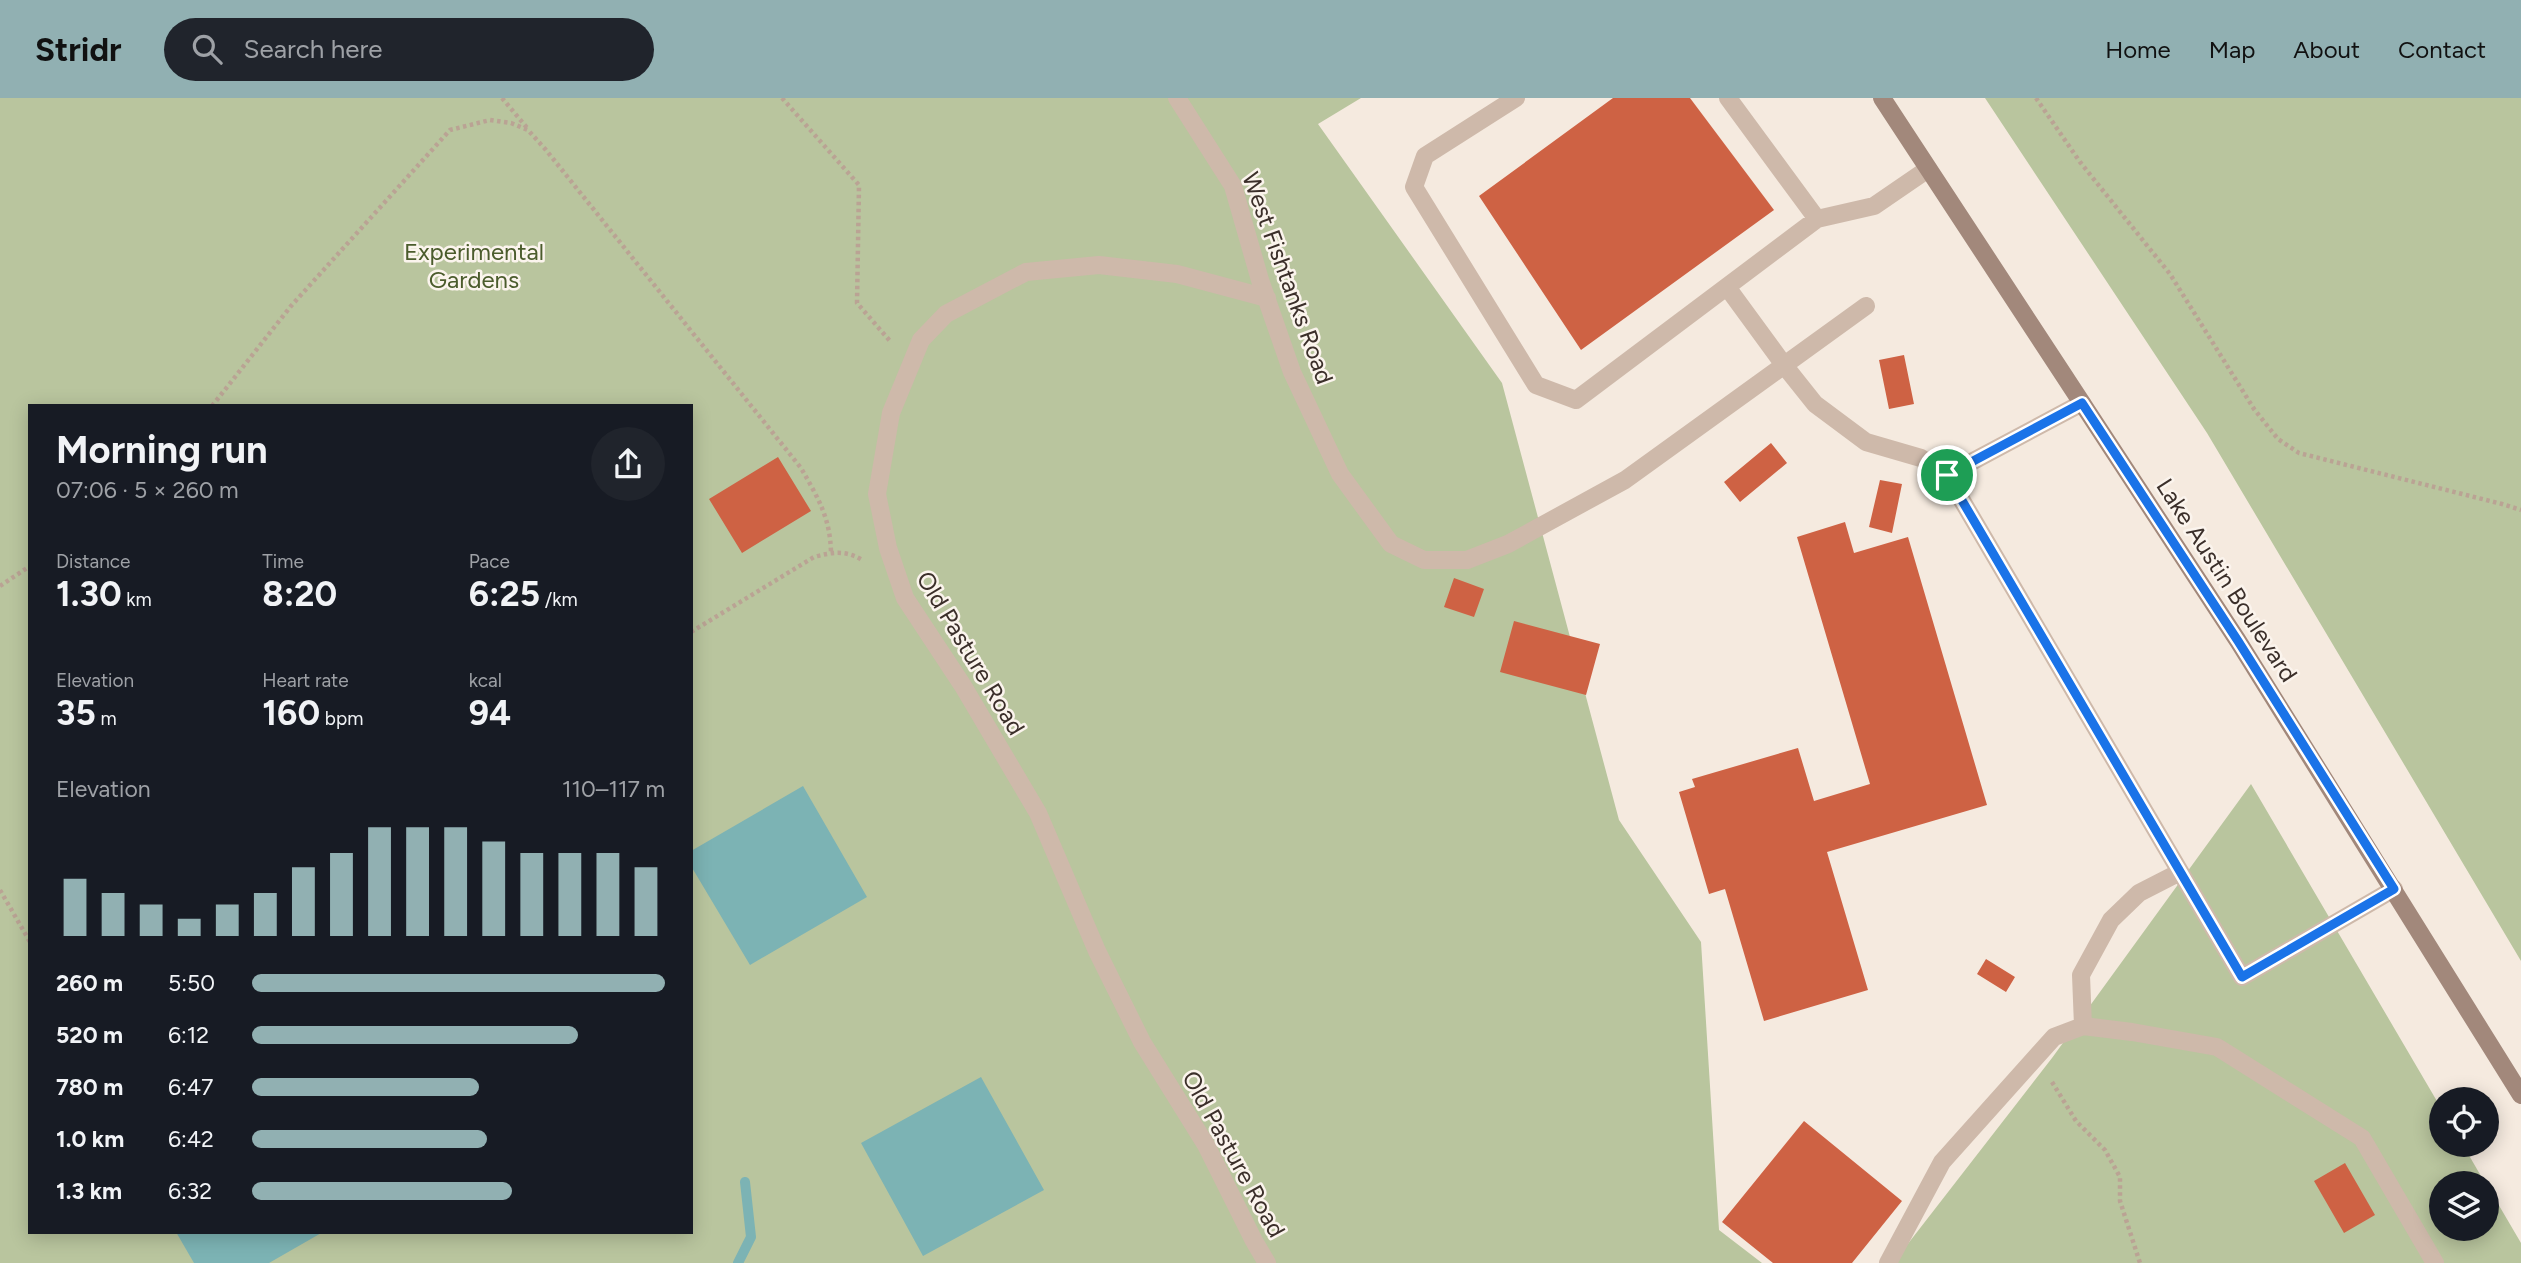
<!DOCTYPE html>
<meta charset="utf-8">
<style>
body{margin:0;font-family:Figtree,sans-serif;background:#20242c;color:#f1f3f6;height:100vh;display:flex;flex-direction:column;font-size:26px;white-space:nowrap}
*{box-sizing:border-box;margin:0}
p{font-size:23px;color:#9ea1a6}
.icon{flex:none;width:38px;height:38px;fill:none;stroke:currentColor;stroke-width:2;stroke-linecap:round;stroke-linejoin:round}
.map{position:relative;flex:1;overflow:hidden}
.details{position:absolute;left:28px;top:306px;width:665px;height:830px;display:flex;flex-direction:column;background:#171b24;border-radius:0px;box-shadow:0 4px 18px #0003}
.details>*{flex:none}
.buttons{position:absolute;left:2429px;top:989px;display:grid;gap:14px}
.buttons a{display:grid;place-items:center;width:70px;height:70px;border-radius:50%;background:#171b24;box-shadow:0 4px 18px #0003;font-size:35px}
.pin{position:absolute;display:grid;place-items:center;width:60px;height:60px;color:#fff;margin:-30px;border:4px solid #fff;border-radius:50%;box-shadow:0 2px 7px #0007}
.round{display:grid;place-items:center;flex:none;width:74px;height:74px;border-radius:37px;background:#20242c}
.summary{display:flex;align-items:center;justify-content:space-between;height:119px;padding:0 28px}
h1{font-size:38px;font-weight:700;line-height:52px}
.stats{display:grid;grid-template-columns:repeat(3,1fr);gap:10px;height:119px;padding:7px 28px}
.stats div{display:grid;align-content:center}
.stats b{font-size:35px;font-weight:700}
.stats small{font-size:19px;font-weight:400}
.stats p{font-size:19px}
.chart{height:196px;padding:14px 28px}
.chart p{display:flex;justify-content:space-between}
.chart svg{width:100%;height:126px;margin-top:7px;stroke:#91b0b2;stroke-width:6}
ul{padding:0 28px;list-style:none;font-size:23px}
li{display:grid;grid-template-columns:112px 84px 1fr;align-items:center;height:52px}
li i{height:18px;border-radius:9px;background:#91b0b2}
header{display:flex;align-items:center;gap:42px;box-sizing:border-box;height:98px;padding:0 35px;background:#91b0b2;color:#111}
header strong{font-size:33px}
nav{display:flex;gap:38px;margin-inline-start:auto;font-size:24px}
.search{width:490px;height:63px;background:#20242c;display:flex;align-items:center;gap:18px;box-sizing:border-box;padding:0 24px;border-radius:38px;color:#9ea1a6;font-size:26px}
.map>svg:first-child{display:block}
.green{fill:#b9c59e;fill-rule:evenodd}
.water{fill:#7cb3b4}
.lines{fill:none;stroke-linecap:round;stroke-linejoin:round}
.stream{stroke:#7cb3b4;stroke-width:10}
.building{fill:#ce6244}
.path{stroke:#baa394;stroke-width:4.5;stroke-dasharray:3.5 3.5;stroke-linecap:butt}
.lane{stroke:#ceb9aa;stroke-width:18}
.secondary{stroke:#a2887b;stroke-width:18}
.route-casing{stroke:#fff;stroke-width:14}
.route{stroke:#1a73e8;stroke-width:9}
.labels{text-anchor:middle;dominant-baseline:central;stroke-width:5;stroke-linejoin:round;paint-order:stroke}
.park-label{font-size:24px;fill:#4b5c2c;stroke:#fbf4ed}
.street-label{font-size:24px;fill:#3b2f2a;stroke:#fbf4ed}
</style>
<header>
<strong>Stridr</strong>
<div class="search"><svg class="icon" aria-label="search" viewBox="0 0 24 24"><circle cx="10" cy="10" r="6"/><path d="M15 15l6 6"/></svg>Search here</div>
<nav><a>Home</a><a>Map</a><a>About</a><a>Contact</a></nav>
</header>
<div class="map">
<svg width="2521" height="1165" viewBox="0 0 2521 1165">
<rect width="100%" height="100%" fill="#f5eadf"/>
<path class="green" d="M0,0h1361l-43,26 184,259 117,437 82,122 18,288 43,33h-1762zM30,308h661v826h-661z
M1985,0h536v863l-314,-528z
M2251,686l190,324v36l22,1 22,38h-44v45h46v-43l34,58v20h-628l159,-205z"/>
<path class="water" d="M803,688l64,111 -117,68 -59,-99v-15z
M981,979l63,113 -121,66 -62,-113z
M176,1134h147l-54,31h-75z"/>
<g class="lines">
<path class="stream" d="M738,1165l13,-26 -6,-55"/>
</g>
<path class="building" d="M1613,0h77l84,112 -193,140 -102,-154z
M1904,257l10,49 -25,5 -10,-49z
M1771,345l16,20 -47,39 -16,-20z
M778,359l33,54 -69,42 -33,-54z
M1880,382l22,4 -10,49 -23,-6z
M1845,424l9,31 54,-16 79,268 -160,47 41,138 -104,31 -39,-132 -16,5 -30,-102 16,-5 -3,-8 106,-31 16,53 56,-17 -73,-247z
M1454,480l30,11 -10,28 -30,-10z
M1514,523l86,23 -14,51 -86,-23z
M1986,861l29,18 -9,15 -29,-18z
M1804,1023l98,80 -50,62h-79l-51,-41z
M2345,1065l30,52 -31,18 -30,-52z"/>
<g class="lines">
<path class="path" d="M502,0l26,31
M782,0l77,87 -2,118 33,38
M2036,0l44,64 90,112 84,135 24,30 21,14 203,51 19,6
M212,308l79,-100 159,-176 40,-10 21,3 17,7 18,20 255,318c17,30 29,49 30,84
M0,488l30,-20
M691,534l123,-75c18,-5 32,-7 48,3
M0,792l30,52
M2052,984l24,39 29,29 15,27v24l20,62"/>
<path class="lane" d="M1177,0l56,88 27,94 32,92 48,102 51,70 33,16h43l41,-16 117,-64 241,-174
M1516,0l-91,58 -11,31 122,198 40,15 241,-181 57,-13 54,-37
M1728,0l89,121
M1727,189l57,78 31,39 51,38 55,16 26,17 295,502 152,-88
M1267,200l-90,-24 -78,-9 -73,7 -80,42 -25,26 -30,73 -14,81 11,54 17,50 58,88 75,127 59,138 45,91 64,103 48,96 13,22
M1947,377l135,-72
M2083,928l-2,-51 30,-55 28,-27 41,-21
M1888,1165l54,-101 112,-125 29,-11 49,6 85,15 145,91 73,125"/>
<path class="secondary" d="M1882,0l356,543 283,454"/>
</g>
<g class="lines">
<g class="route-casing">
<path id="route" d="M2082,305l156,238 156,248 -152,88 -295,-502z"/>
</g>
<use href="#route" class="route"/>
</g>
<g class="labels">
<g class="park-label">
<text x="474" y="153">Experimental<tspan x="474" dy="28">Gardens</tspan></text>
</g>
<g class="street-label">
<text transform="translate(1288 180) rotate(70)">West Fishtanks Road</text>
<text transform="translate(2227 482) rotate(57)">Lake Austin Boulevard</text>
<text transform="translate(971 555) rotate(59)">Old Pasture Road</text>
<text transform="translate(1234 1056) rotate(61)">Old Pasture Road</text>
</g>
</g>
</svg>
<div class="buttons">
<a><svg class="icon" aria-label="locate" viewBox="0 0 24 24"><circle cx="12" cy="12" r="6"/><path d="M12 2v4M12 18v4M2 12h4M18 12h4"/></svg></a>
<a><svg class="icon" aria-label="layers" viewBox="0 0 24 24"><path d="M12 4l9 5-9 5-9-5zM3 14l9 5 9-5"/></svg></a>
</div>
<div class="pin" style="left:1947px;top:377px;background:#1e9e55"><svg class="icon" aria-label="arrive" viewBox="0 0 24 24"><path d="M6 21V4h12l-3 4 3 4H6"/></svg></div>
<section class="details">
<div class="summary"><div><h1>Morning run</h1><p>07:06 · 5 × 260 m</p></div><a class="round"><svg class="icon" aria-label="share" viewBox="0 0 24 24"><path d="M12 15V3M7 8l5-5 5 5M5 13v7h14v-7"/></svg></a></div>
<div class="stats">
<div><p>Distance</p><b>1.30<small> km</small></b></div>
<div><p>Time</p><b>8:20</b></div>
<div><p>Pace</p><b>6:25<small> /km</small></b></div>
</div>
<div class="stats">
<div><p>Elevation</p><b>35<small> m</small></b></div>
<div><p>Heart rate</p><b>160<small> bpm</small></b></div>
<div><p>kcal</p><b>94</b></div>
</div>
<div class="chart"><p><span>Elevation</span>110–117 m</p>
<svg viewBox="0 0 160 44" preserveAspectRatio="none"><path d="M5 44V24M15 44V29M25 44V33M35 44V38M45 44V33M55 44V29M65 44V20M75 44V15M85 44V6M95 44V6M105 44V6M115 44V11M125 44V15M135 44V15M145 44V15M155 44V20"/></svg>
</div>
<ul>
<li><b>260 m</b>5:50<i style="width:100%"></i></li>
<li><b>520 m</b>6:12<i style="width:79%"></i></li>
<li><b>780 m</b>6:47<i style="width:55%"></i></li>
<li><b>1.0 km</b>6:42<i style="width:57%"></i></li>
<li><b>1.3 km</b>6:32<i style="width:63%"></i></li>
</ul>
</section>
</div>
